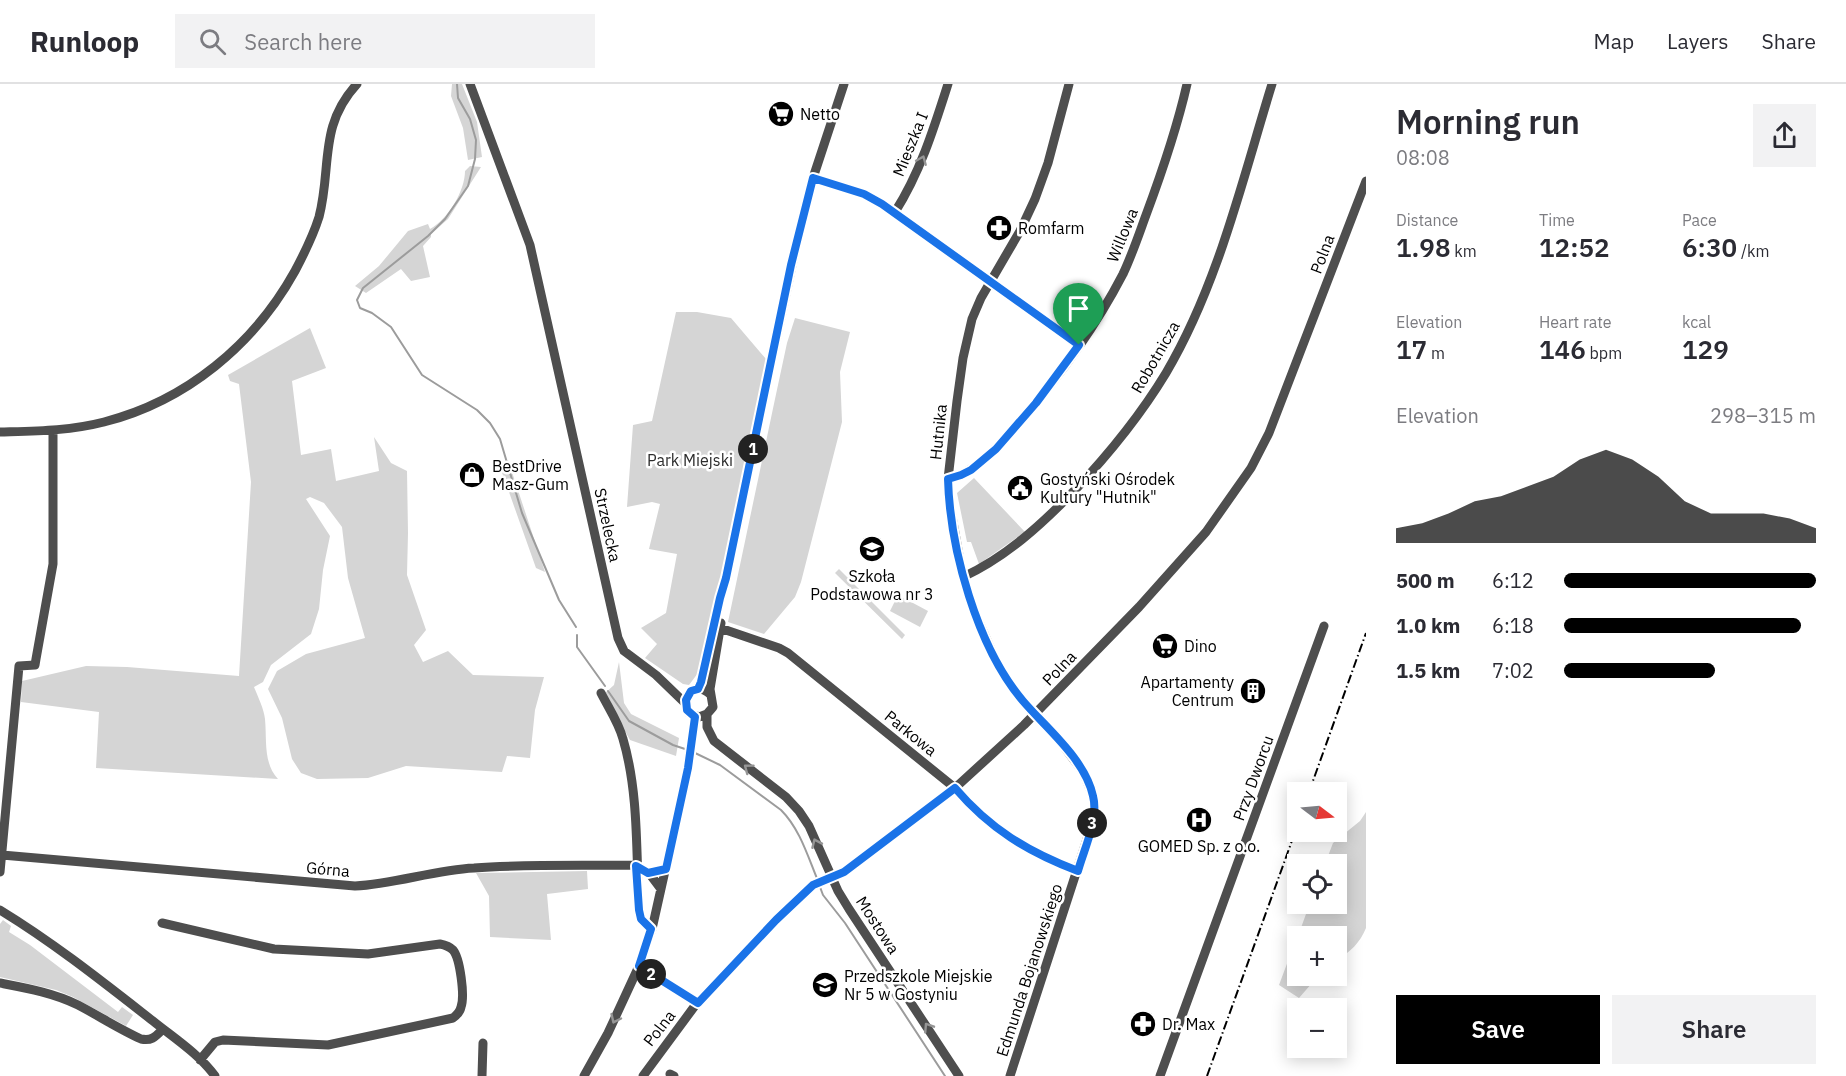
<!DOCTYPE html>
<meta charset="utf-8">
<style>
body{margin:0;font-family:"IBM Plex Sans",sans-serif;background:#f2f2f3;color:#2b2b33;height:100vh;display:flex;flex-direction:column;font-size:22px;white-space:nowrap}
*{box-sizing:border-box;margin:0}
p{font-size:20px;color:#7c7c81}
.icon{flex:none;width:33px;height:33px;fill:none;stroke:currentColor;stroke-width:2;stroke-linecap:round;stroke-linejoin:round}
.map{position:relative;flex:1;overflow:hidden}
.sheet{display:flex;flex-direction:column;background:#fff;width:480px}
.sheet>*{flex:none}
.needle{width:39px;rotate:106deg}
.tools{position:absolute;left:1287px;top:698px;display:grid;gap:12px}
.tools a{display:grid;place-items:center;width:60px;height:60px;border-radius:0px;background:#fff;box-shadow:0 3px 15px #0003;font-size:30px}
.pin{position:absolute;display:grid;place-items:center;width:51px;height:51px;color:#fff;margin:-62px -26px;border-radius:50% 50% 50% 0;rotate:-45deg;box-shadow:0 0 6px #0007}
.pin .icon{rotate:45deg}
.km{position:absolute;width:30px;height:30px;margin:-15px;border-radius:50%;background:#222;color:#fff;font-size:16px;line-height:30px;text-align:center}
.round{display:grid;place-items:center;flex:none;width:63px;height:63px;border-radius:0px;background:#f2f2f3}
.overview{display:flex;align-items:center;justify-content:space-between;height:102px;padding:0 30px}
h1{font-size:33px;font-weight:600;line-height:45px}
.figures{display:grid;grid-template-columns:repeat(3,1fr);gap:9px;height:102px;padding:6px 30px}
.figures div{display:grid;align-content:center}
.figures b{font-size:26px;font-weight:600}
.figures small{font-size:16px;font-weight:400}
.figures p{font-size:16px}
.chart{height:168px;padding:12px 30px}
.chart p{display:flex;justify-content:space-between}
.chart svg{width:100%;height:108px;margin-top:6px;fill:#000;opacity:.7}
.cta{display:flex;gap:12px;margin-top:auto;padding:12px 30px}
.cta a{flex:1;height:69px;border-radius:0px;background:#000;color:#fff;font-size:24px;font-weight:600;line-height:69px;text-align:center}
.cta a+a{background:#f2f2f3;color:#2b2b33}
ul{padding:0 30px;list-style:none;font-size:20px}
li{display:grid;grid-template-columns:96px 72px 1fr;align-items:center;height:45px}
li i{height:15px;border-radius:8px;background:#000}
header{display:flex;align-items:center;gap:36px;box-sizing:border-box;height:84px;padding:0 30px;background:#fff;border-bottom:2px solid #e1e1e2}
header strong{font-size:28px}
nav{display:flex;gap:33px;margin-inline-start:auto;font-size:21px}
.search{width:420px;height:54px;background:#f2f2f3;display:flex;align-items:center;gap:15px;box-sizing:border-box;padding:0 21px;border-radius:0px;color:#7c7c81;font-size:22px}
main{display:flex;flex:1;min-height:0}
.map>svg:first-child{display:block}
.green{fill:#d5d5d5}
.lines{fill:none;stroke-linecap:round;stroke-linejoin:round}
.stream{stroke:#9c9c9c;stroke-width:2}
.minor{stroke:#4e4e4e;stroke-width:9}
.rail{stroke:#000;stroke-width:2;stroke-dasharray:9 3 1.5 3;stroke-linecap:butt}
.oneway{stroke:#959595}
.route-casing{stroke:#fff;stroke-width:12}
.route{stroke:#1a73e8;stroke-width:8}
.labels{text-anchor:middle;dominant-baseline:central;stroke-width:5;stroke-linejoin:round;paint-order:stroke}
.poi-label{font-size:16px;fill:#000;stroke:#fff;text-anchor:start}
.street-label{font-size:16px;fill:#000;stroke:#fff}
.park-label{font-size:16px;fill:#2c2c2c;stroke:#fff}
</style>
<header>
<strong>Runloop</strong>
<div class="search"><svg class="icon" aria-label="search" viewBox="0 0 24 24"><circle cx="10" cy="10" r="6"/><path d="M15 15l6 6"/></svg>Search here</div>
<nav><a>Map</a><a>Layers</a><a>Share</a></nav>
</header>
<main>
<div class="map">
<svg width="1366" height="992" viewBox="0 0 1366 992">
<rect width="100%" height="100%" fill="#fff"/>
<path class="green" d="M452,0h10l15,38 5,35 -14,3 -5,-32 -12,-32z
M470,82l11,1 -33,52 -17,15v3l-8,9 7,31 -19,4 -10,-12 -35,24 -11,-7 24,-20 29,-35 20,-7 2,5c18,-10 35,-38 35,-58z
M676,228h21l34,6 35,41 -44,218 -24,96 -9,12 -6,-1 -38,-26 12,-14 -16,-16 25,-15 11,-59 -28,-5 11,-45 -8,-2 -25,5 6,-82 19,-4z
M795,234l55,14 -10,40 2,50 -41,160 -6,15 -31,37 -36,-12 47,-223 12,-56z
M310,244l16,40 -34,13 9,74 30,-6 5,32 43,-10 -5,-34 17,26 16,8 1,62 -1,42 19,55 -12,15 9,17 25,-11 25,24 71,2 -9,33 -5,48 -23,-2 -5,16 -96,-6 -38,12 -51,1 -16,-6 -9,-14 -10,-41 -14,-29 9,-18 29,-17 59,-16 -17,-60 -6,-51 -18,-24 -14,-6 -4,2 24,37 -7,34 -4,39 -8,25 -40,31 -8,17 -9,5c4,10 10,22 11,32 2,21 -2,44 13,60l-182,-11 3,-56 -78,-10 1,-21 64,-15 41,1 112,9 12,-194 -12,-98 -9,-3 -2,-6z
M508,376l37,112 -9,-4 -37,-104z
M974,394l51,54 -46,32 -8,-22h-4l-10,-49z
M839,485l66,66 -3,4 -67,-66z
M898,511l30,16 -8,16 -30,-16z
M619,578l5,41 7,11 48,24 -3,18 -46,-16 -26,-46 10,-9z
M1366,728v116c-6,15 -16,24 -29,32l-1,-24h-38l12,-33h26v-39h-11l8,-21 27,-22z
M587,787l1,18 -41,5 4,46 -61,-3 -1,-41 -13,-23z
M3,836l8,6 -2,6 21,13 88,67 4,-5 11,8 -7,11 -53,-29 -17,-7 -56,-13v-53z
M1297,853l1,38h21l-20,23 -20,-13z"/>
<g class="lines">
<path class="stream" d="M457,0l1,14 12,21 6,21 -1,19 -7,27 -23,33 -17,17 -65,52 -6,12 3,8 12,5 19,14 31,48 55,35 13,13 10,16 22,74 37,87 17,27
M577,551v12l28,39
M608,607l21,30 44,24 15,5
M693,668l27,13 61,45c19,19 27,47 37,71
M820,803l3,8 22,28 100,153"/>
<path class="minor" d="M470,0l60,161 88,393 6,13 32,24 29,28
M813,94l51,16 18,10 197,141
M895,128c25,-39 39,-84 53,-128
M0,348c36,-1 69,-1 104,-10 82,-21 150,-77 191,-151 9,-17 18,-35 24,-54 13,-49 -1,-91 38,-133
M948,395c32,-8 52,-36 73,-59 39,-44 75,-94 102,-146 9,-19 16,-40 23,-59 16,-43 31,-87 41,-131
M963,493c43,-20 78,-52 111,-86 34,-36 66,-75 92,-118 52,-88 76,-192 106,-289
M720,544l59,20 9,5 167,135c35,41 73,64 123,83
M698,605l3,-7 19,-84 6,-20 76,-360 11,-40 31,-94
M601,609c7,14 18,30 22,46 16,54 13,115 16,171l2,9 11,10
M710,610c-7,-6 -15,-7 -21,0l-4,9 4,10 10,4 8,-3 6,-7 -3,-18 11,-66
M707,630v13l7,14 72,56 13,14 10,15 29,65 11,18 110,167
M2,771l353,31c40,-2 79,-16 119,-18 54,-4 108,-2 162,-3l13,8 12,16
M0,788l19,-206 16,-1 1,-6 17,-95v-133
M0,826c54,33 103,72 153,111 21,17 46,33 62,55
M162,839l112,26 94,5 72,-10c5,1 9,2 13,6 7,8 12,46 8,57 -1,5 -4,8 -8,11l-125,27 -105,-5 -8,2 -15,18
M639,882l59,37
M0,899c26,5 54,10 78,22 21,11 41,24 63,34 11,2 14,-2 22,-10
M670,990l4,2
M482,992l1,-33
M584,992l24,-43 31,-67 13,-37 36,-161 7,-51
M643,992l51,-69 82,-87 37,-35 31,-13 111,-84 69,-63 115,-118 67,-75 45,-64 18,-35 97,-252
M1010,992l80,-246 4,-17 -1,-17 -10,-24 -24,-32 -36,-40 -14,-18 -12,-19 -21,-48 -13,-38 -14,-77 -1,-21 9,-78 6,-43 9,-39 9,-21 39,-67 15,-32 13,-36 21,-79
M1160,992l164,-450"/>
<path class="rail" d="M1309,708l57,-159
M1207,992l91,-252"/>
</g>
<defs><path id="oneway-chevron" d="M-2-3.5L2.5 0L-2 3.5" fill="none" stroke-width="1.6" stroke-linecap="round" stroke-linejoin="round" transform="scale(1.5)"/></defs>
<g class="oneway">
<use href="#oneway-chevron" transform="translate(922 76) rotate(-67)"/>
<use href="#oneway-chevron" transform="translate(748 684) rotate(-143)"/>
<use href="#oneway-chevron" transform="translate(816 759) rotate(-114)"/>
<use href="#oneway-chevron" transform="translate(615 935) rotate(115)"/>
<use href="#oneway-chevron" transform="translate(928 943) rotate(-123)"/>
</g>
<g class="lines">
<g class="route-casing">
<path id="route" d="M813,94l51,16 18,10 197,141 -43,58 -40,46 -25,21 -10,5 -13,4c2,70 29,168 75,222 23,27 62,58 70,95 6,23 -9,53 -15,75 -50,-19 -88,-42 -123,-83l-111,84 -31,13 -37,35 -78,83 -59,-37 12,-37 -10,-10 -2,-9 -3,-44 12,7 18,-4 22,-101 7,-51 -8,-7 -1,-10 5,-9 7,-2 3,-7 19,-84 6,-20 65,-313z"/>
</g>
<use href="#route" class="route"/>
</g>
<defs>
<g id="supermarket-disc" transform="scale(1.35)"><circle r="9.5" fill="#000" stroke="#fff"/><path d="M-6-5.5h2.5l.6 2H6L4.5 2H-2.5L-4.4-4H-6ZM-1.5 3.2a1.3 1.3 0 1 0 .1 0ZM3 3.2a1.3 1.3 0 1 0 .1 0Z" fill="#fff"/></g>
<g id="pharmacy-disc" transform="scale(1.35)"><circle r="9.5" fill="#000" stroke="#fff"/><path d="M-2-6h4v4h4v4h-4v4h-4v-4h-4v-4h4Z" fill="#fff"/></g>
<g id="shop-disc" transform="scale(1.35)"><circle r="9.5" fill="#000" stroke="#fff"/><path d="M-5-2.5h2.3a2.7 3.5 0 0 1 5.4 0H5L5.5 6h-11ZM-1.5-2.5h3a1.5 2.3 0 0 0-3 0Z" fill="#fff"/></g>
<g id="civic-disc" transform="scale(1.35)"><circle r="9.5" fill="#000" stroke="#fff"/><path d="M-.6-6.5H3V-4.5H.6V-3L4-1V1h2V6H-6V1h2V-1L-.6-3ZM-1.2 2.5V6h2.4V2.5Z" fill="#fff"/></g>
<g id="school-disc" transform="scale(1.35)"><circle r="9.5" fill="#000" stroke="#fff"/><path d="M0-5L7-2L0 1L-7-2ZM-4 1L0 2.5L4 1V4Q0 6-4 4Z" fill="#fff"/></g>
<g id="building-disc" transform="scale(1.35)"><circle r="9.5" fill="#000" stroke="#fff"/><path d="M-4-6H4V6H1V3H-1V6H-4ZM-2.5-4.3h1.7v1.8h-1.7ZM.8-4.3h1.7v1.8H.8ZM-2.5-1h1.7V.8h-1.7ZM.8-1h1.7V.8H.8Z" fill="#fff"/></g>
<g id="hospital-disc" transform="scale(1.35)"><circle r="9.5" fill="#000" stroke="#fff"/><path d="M-5-5h3v3.5h4V-5h3V5h-3V1.5h-4V5h-3Z" fill="#fff"/></g>
</defs>
<g fill-rule="evenodd">
<use href="#supermarket-disc" x="781" y="30"/>
<use href="#pharmacy-disc" x="999" y="144"/>
<use href="#shop-disc" x="472" y="391"/>
<use href="#civic-disc" x="1020" y="404"/>
<use href="#school-disc" x="872" y="465"/>
<use href="#supermarket-disc" x="1165" y="562"/>
<use href="#building-disc" x="1253" y="607"/>
<use href="#hospital-disc" x="1199" y="736"/>
<use href="#school-disc" x="825" y="901"/>
<use href="#pharmacy-disc" x="1143" y="940"/>
</g>
<g class="labels">
<g class="poi-label">
<text x="800" y="30">Netto</text>
<text x="1018" y="144">Romfarm</text>
<text x="492" y="382">BestDrive<tspan x="492" dy="18">Masz-Gum</tspan></text>
<text x="1040" y="395">Gostyński Ośrodek<tspan x="1040" dy="18">Kultury "Hutnik"</tspan></text>
<text x="872" y="492" text-anchor="middle">Szkoła<tspan x="872" dy="18">Podstawowa nr 3</tspan></text>
<text x="1184" y="562">Dino</text>
<text x="1234" y="598" text-anchor="end">Apartamenty<tspan x="1234" dy="18">Centrum</tspan></text>
<text x="1199" y="762" text-anchor="middle">GOMED Sp. z o.o.</text>
<text x="844" y="892">Przedszkole Miejskie<tspan x="844" dy="18">Nr 5 w Gostyniu</tspan></text>
<text x="1162" y="940">Dr. Max</text>
</g>
<g class="street-label">
<text transform="translate(910 60) rotate(-68)">Mieszka I</text>
<text transform="translate(1122 151) rotate(-68)">Willowa</text>
<text transform="translate(1322 170) rotate(-69)">Polna</text>
<text transform="translate(1155 273) rotate(-60)">Robotnicza</text>
<text transform="translate(938 348) rotate(-84)">Hutnika</text>
<text transform="translate(608 441) rotate(78)">Strzelecka</text>
<text transform="translate(1059 584) rotate(-46)">Polna</text>
<text transform="translate(911 649) rotate(39)">Parkowa</text>
<text transform="translate(1253 694) rotate(-70)">Przy Dworcu</text>
<text transform="translate(328 785) rotate(5)">Górna</text>
<text transform="translate(878 841) rotate(57)">Mostowa</text>
<text transform="translate(1029 886) rotate(-72)">Edmunda Bojanowskiego</text>
<text transform="translate(659 944) rotate(-52)">Polna</text>
</g>
<g class="park-label">
<text x="690" y="376">Park Miejski</text>
</g>
</g>
</svg>
<div class="tools">
<a><svg class="needle" viewBox="-14 -14 28 28"><path d="M0-13l5 13h-10z" fill="#e53935"/><path d="M0 13l5-13h-10z" fill="#7c7c81"/></svg></a>
<a><svg class="icon" aria-label="locate" viewBox="0 0 24 24"><circle cx="12" cy="12" r="6"/><path d="M12 2v4M12 18v4M2 12h4M18 12h4"/></svg></a>
<a>+</a>
<a>−</a>
</div>
<div class="pin" style="left:1079px;top:261px;background:#1e9e55"><svg class="icon" aria-label="arrive" viewBox="0 0 24 24"><path d="M6 21V4h12l-3 4 3 4H6"/></svg></div>
<b class="km" style="left:753px;top:365px">1</b>
<b class="km" style="left:651px;top:890px">2</b>
<b class="km" style="left:1092px;top:739px">3</b>
</div>
<section class="sheet">
<div class="overview"><div><h1>Morning run</h1><p>08:08</p></div><a class="round"><svg class="icon" aria-label="share" viewBox="0 0 24 24"><path d="M12 15V3M7 8l5-5 5 5M5 13v7h14v-7"/></svg></a></div>
<div class="figures">
<div><p>Distance</p><b>1.98<small> km</small></b></div>
<div><p>Time</p><b>12:52</b></div>
<div><p>Pace</p><b>6:30<small> /km</small></b></div>
</div>
<div class="figures">
<div><p>Elevation</p><b>17<small> m</small></b></div>
<div><p>Heart rate</p><b>146<small> bpm</small></b></div>
<div><p>kcal</p><b>129</b></div>
</div>
<div class="chart"><p><span>Elevation</span>298–315 m</p>
<svg viewBox="0 0 160 44" preserveAspectRatio="none"><path d="M0 44V38L10 36L20 32L30 27L40 25L50 21L60 17L70 10L80 6L90 10L100 17L110 27L120 32L130 32L140 32L150 34L160 38V44z"/></svg>
</div>
<ul>
<li><b>500 m</b>6:12<i style="width:100%"></i></li>
<li><b>1.0 km</b>6:18<i style="width:94%"></i></li>
<li><b>1.5 km</b>7:02<i style="width:60%"></i></li>
</ul>
<div class="cta"><a>Save</a><a>Share</a></div>
</section>
</main>
